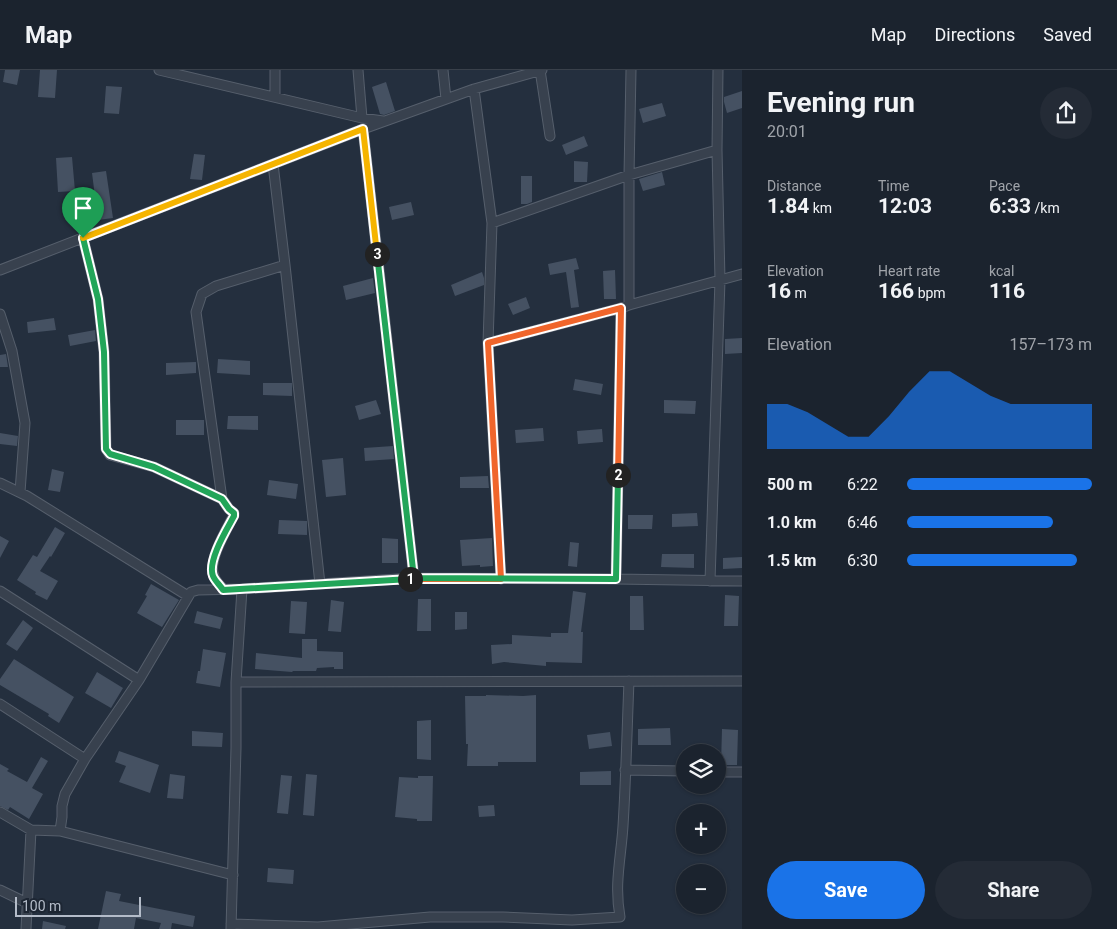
<!DOCTYPE html>
<meta charset="utf-8">
<style>
body{margin:0;font-family:Roboto,sans-serif;background:#242b36;color:#f1f3f6;height:100vh;display:flex;flex-direction:column;font-size:19px;white-space:nowrap}
*{box-sizing:border-box;margin:0}
p{font-size:16px;color:#a0a4aa}
.icon{flex:none;width:28px;height:28px;fill:none;stroke:currentColor;stroke-width:2;stroke-linecap:round;stroke-linejoin:round}
.map{position:relative;flex:1;overflow:hidden}
.side{display:flex;flex-direction:column;background:#1b232e;width:375px}
.side>*{flex:none}
.fabs{position:absolute;left:676px;top:674px;display:grid;gap:10px}
.fabs a{display:grid;place-items:center;width:50px;height:50px;border-radius:50%;background:#1b232e;box-shadow:0 1px 4px #0004,0 0 0 1px #39404a;font-size:25px}
.scale{position:absolute;left:15px;bottom:12px;width:126px;box-sizing:border-box;padding-left:5px;border:2px solid #b4bcc9;border-top:0;font-size:14px;line-height:18px;white-space:nowrap;color:#b4bcc9;-webkit-text-stroke:4px #1d2633;paint-order:stroke}
.pin{position:absolute;display:grid;place-items:center;width:42px;height:42px;color:#fff;margin:-51px -21px;border-radius:50% 50% 50% 0;rotate:-45deg;box-shadow:0 0 5px #0007}
.pin .icon{rotate:45deg}
.km{position:absolute;width:25px;height:25px;margin:-12px;border-radius:50%;background:#222;color:#fff;font-size:14px;line-height:25px;text-align:center}
.round{display:grid;place-items:center;flex:none;width:52px;height:52px;border-radius:26px;background:#242b36}
.head{display:flex;align-items:center;justify-content:space-between;height:85px;padding:0 25px}
h1{font-size:28px;font-weight:700;line-height:38px}
.figures{display:grid;grid-template-columns:repeat(3,1fr);gap:8px;height:85px;padding:5px 25px}
.figures div{display:grid;align-content:center}
.figures b{font-size:21px;font-weight:700}
.figures small{font-size:14px;font-weight:400}
.figures p{font-size:14px}
.chart{height:140px;padding:10px 25px}
.chart p{display:flex;justify-content:space-between}
.chart svg{width:100%;height:90px;margin-top:5px;fill:#1a73e8;opacity:.7}
.button{display:flex;gap:10px;margin-top:auto;padding:10px 25px}
.button a{flex:1;height:58px;border-radius:30px;background:#1a73e8;color:#fff;font-size:20px;font-weight:700;line-height:58px;text-align:center}
.button a+a{background:#242b36;color:#f1f3f6}
ul{padding:0 25px;list-style:none;font-size:16px}
li{display:grid;grid-template-columns:80px 60px 1fr;align-items:center;height:38px}
li i{height:12px;border-radius:6px;background:#1a73e8}
header{display:flex;align-items:center;gap:30px;box-sizing:border-box;height:70px;padding:0 25px;background:#1b232e;border-bottom:1px solid #39404a}
header strong{font-size:24px}
nav{display:flex;gap:28px;margin-inline-start:auto;font-size:18px}
main{display:flex;flex:1;min-height:0}
.map>svg:first-child{display:block}
.building{fill:#455162}
.lines{fill:none;stroke-linecap:round;stroke-linejoin:round}
.minor-casing{stroke:#565f6c;stroke-width:11}
.minor{stroke:#38414e;stroke-width:9}
.split-1-casing{stroke:#fff;stroke-width:10}
.split-2-casing{stroke:#fff;stroke-width:10}
.split-3-casing{stroke:#fff;stroke-width:10}
.split-4-casing{stroke:#fff;stroke-width:10}
.split-1{stroke:#22a559;stroke-width:6}
.split-2{stroke:#f0652b;stroke-width:6}
.split-3{stroke:#22a559;stroke-width:6}
.split-4{stroke:#f5b400;stroke-width:6}
</style>
<header>
<strong>Map</strong>
<nav><a>Map</a><a>Directions</a><a>Saved</a></nav>
</header>
<main>
<div class="map">
<svg width="742" height="859" viewBox="0 0 742 859">
<rect width="100%" height="100%" fill="#242f3e"/>
<path class="building" d="M5,0h15l-3,15 -14,-3z
M40,0h17l-2,28 -17,-1z
M386,12l9,29 -11,4 -4,-1 -8,-27z
M106,16l16,1 -3,27 -15,-1z
M742,21v17l-15,5 -3,-11v-5z
M662,33l4,13 -23,7 -4,-14z
M584,66l4,10 -22,9 -4,-10z
M194,84l11,1 -3,25 -12,-1z
M72,87l3,34 -17,1 -2,-34z
M574,91l14,1 -1,20h-13z
M106,101l7,47 -15,2 -6,-47z
M662,102l3,13 -22,6 -4,-12z
M521,106h11v26l-5,2h-6z
M411,132l3,13 -22,5 -3,-13z
M576,188l3,11 -5,1 5,37 -8,1 -5,-36 -16,3 -2,-11z
M615,200l1,29h-12l-1,-28z
M482,202l2,6v7l-29,11 -4,-11z
M373,208l2,15 -29,7 -3,-14z
M526,227l4,11 -17,7 -5,-11z
M54,248l2,12 -28,3 -1,-11z
M95,260l1,11 -26,5 -2,-11z
M742,268v15l-17,1v-15z
M6,284l2,13h-8v-12z
M218,289l32,2v14l-33,-2z
M196,292v11l-30,2v-12z
M575,309l28,5 -2,11 -28,-5z
M263,313h29v13l-29,-1z
M376,330l5,14 -22,6 -4,-14z
M664,330l32,1 -1,13 -31,-1z
M228,346h30v14l-31,-1z
M176,350h28v15h-28z
M543,358l1,13 -28,2 -1,-13z
M602,359l1,13 -25,2 -1,-13z
M0,363l18,3 -1,10 -17,-2z
M393,376l1,13 -29,2 -1,-13z
M343,388l3,37 -20,2 -4,-37z
M52,399l12,3 -4,20 -12,-2z
M488,406l1,12h-29v-11z
M269,410l29,4 -2,15 -29,-4z
M697,443l1,13 -26,1v-13z
M628,445h25l-1,14h-24z
M279,450l28,1v14l-29,-1z
M55,457l10,6 -14,24 -1,-1 -10,15 18,10 -11,19 -12,-6 1,-2 -19,-12 16,-25 4,2z
M0,466l9,5 -9,17z
M382,468l16,1v24h-16z
M492,468l1,28 -13,1v-2l-18,1 -2,-26z
M570,472l9,1 -2,24 -9,-1z
M662,484h32v14l-33,-1z
M742,487v11l-19,1v-11z
M151,514l28,16 -17,27 -25,-14 10,-17 -2,-1z
M573,521l13,2 -5,39h2l-1,31 -36,-1v4l-42,-4 -12,2 -1,-19 21,-1v-9l39,2v-4h17z
M725,525l14,1 -1,30h-14z
M630,526h13l1,34h-14z
M418,529h13v32h-14z
M331,530l13,2 -3,30 -13,-1z
M291,531l16,1 -2,32 -16,-1z
M197,541l26,7 -3,11 -26,-6z
M455,542h12v17l-12,1z
M23,550l10,8 -16,23 -11,-7z
M302,569h15v12l26,1v17h-9v-2l-17,1 -1,3h-23l-1,1 -37,-3 1,-16 46,5z
M203,579l23,4 -6,34 -24,-4 2,-12h2z
M14,589l60,38 -15,26 -11,-7 1,-2 -49,-29v-6z
M97,602l26,16 -12,20 -26,-15z
M486,625l37,1 13,-1v67h-38v4h-31l1,-22h-2l-1,-48h21z
M431,650v40l-14,-1v-38z
M670,658l1,17h-33v-16z
M722,659l16,1 -1,35h-16z
M192,661l31,2 -1,14 -30,-1z
M610,662l2,14 -23,3 -2,-14z
M119,681l40,14 -9,28 -31,-11 7,-16 -11,-4z
M41,687l7,4 -16,27 11,6 -14,25 -19,-12 -2,3 -8,-4v-42l9,5 -2,2 20,11z
M611,701v14h-31v-13z
M170,704l15,2 -2,23 -16,-1z
M306,704l11,1 -3,41 -11,-1z
M281,705l11,1 -4,38 -11,-1z
M418,706h15l-1,45h-15v-2l-22,-2 4,-40 19,1z
M494,735l1,11 -16,1 -1,-11z
M268,798l26,2 -1,14 -26,-2z
M106,821l15,3 -2,7 76,15 -2,11 -21,-4 -1,6h-12l2,-6 -25,-5 -2,11h-36z
M43,851l23,5 -1,3h-23z"/>
<g class="lines">
<g class="minor-casing">
<path id="minor" d="M159,0l203,48 21,3
M275,0v27
M358,0l4,48
M443,0l3,29
M540,0l10,66
M474,19l18,134 -4,120 13,236
M363,59l51,449
M273,94l12,101 35,319
M492,153l137,-48 88,-25
M83,168l15,61 6,53 2,97 4,6 44,12 68,32 7,10 5,4v2c-7,14 -27,46 -20,61 1,5 6,9 9,13
M0,200l363,-141 111,-40 68,-19
M629,235v-130l2,-105
M0,244l12,37 13,72 -5,69
M488,273l133,-35 8,-3 113,-31
M0,413l27,13 161,100
M222,429l-26,-187 6,-18 14,-8 69,-21
M616,509l5,-271
M710,511l10,-301 -3,-130 1,-80
M0,521l139,89
M236,612l506,-1
M0,634l85,55
M625,700l60,1
M718,702h24
M0,742l31,18 29,1 173,44
M60,761l2,-14v-11l3,-12 20,-35 54,-79 52,-88 7,-2 44,-1 172,-11 202,1 126,2
M0,820l27,13
M231,854l87,3 112,-10h73l69,3 48,-3c-6,-33 1,-59 3,-91 3,-48 4,-97 6,-145
M26,859l5,-99
M231,859l5,-181v-66l6,-93"/>
</g>
<use href="#minor" class="minor"/>
</g>
<g class="lines">
<g class="split-1-casing">
<path id="split-1" d="M83,168l15,61 6,53 2,97 4,5 44,13 68,32 7,10 5,4v3c-7,13 -27,45 -21,60 2,5 7,9 10,14l187,-11"/>
</g>
<g class="split-2-casing">
<path id="split-2" d="M410,509h91l-13,-236 133,-35 -3,167"/>
</g>
<g class="split-3-casing">
<path id="split-3" d="M377,184l37,324 202,1 2,-104"/>
</g>
<g class="split-4-casing">
<path id="split-4" d="M83,168l280,-109 14,125"/>
</g>
<use href="#split-1" class="split-1"/>
<use href="#split-2" class="split-2"/>
<use href="#split-3" class="split-3"/>
<use href="#split-4" class="split-4"/>
</g>
</svg>
<div class="fabs">
<a><svg class="icon" aria-label="layers" viewBox="0 0 24 24"><path d="M12 4l9 5-9 5-9-5zM3 14l9 5 9-5"/></svg></a>
<a>+</a>
<a>−</a>
</div>
<div class="scale">100 m</div>
<div class="pin" style="left:83px;top:168px;background:#1e9e55"><svg class="icon" aria-label="arrive" viewBox="0 0 24 24"><path d="M6 21V4h12l-3 4 3 4H6"/></svg></div>
<b class="km" style="left:410px;top:509px">1</b>
<b class="km" style="left:618px;top:405px">2</b>
<b class="km" style="left:377px;top:184px">3</b>
</div>
<section class="side">
<div class="head"><div><h1>Evening run</h1><p>20:01</p></div><a class="round"><svg class="icon" aria-label="share" viewBox="0 0 24 24"><path d="M12 15V3M7 8l5-5 5 5M5 13v7h14v-7"/></svg></a></div>
<div class="figures">
<div><p>Distance</p><b>1.84<small> km</small></b></div>
<div><p>Time</p><b>12:03</b></div>
<div><p>Pace</p><b>6:33<small> /km</small></b></div>
</div>
<div class="figures">
<div><p>Elevation</p><b>16<small> m</small></b></div>
<div><p>Heart rate</p><b>166<small> bpm</small></b></div>
<div><p>kcal</p><b>116</b></div>
</div>
<div class="chart"><p><span>Elevation</span>157–173 m</p>
<svg viewBox="0 0 160 44" preserveAspectRatio="none"><path d="M0 44V22L10 22L20 26L30 32L40 38L50 38L60 28L70 16L80 6L90 6L100 12L110 18L120 22L130 22L140 22L150 22L160 22V44z"/></svg>
</div>
<ul>
<li><b>500 m</b>6:22<i style="width:100%"></i></li>
<li><b>1.0 km</b>6:46<i style="width:79%"></i></li>
<li><b>1.5 km</b>6:30<i style="width:92%"></i></li>
</ul>
<div class="button"><a>Save</a><a>Share</a></div>
</section>
</main>
